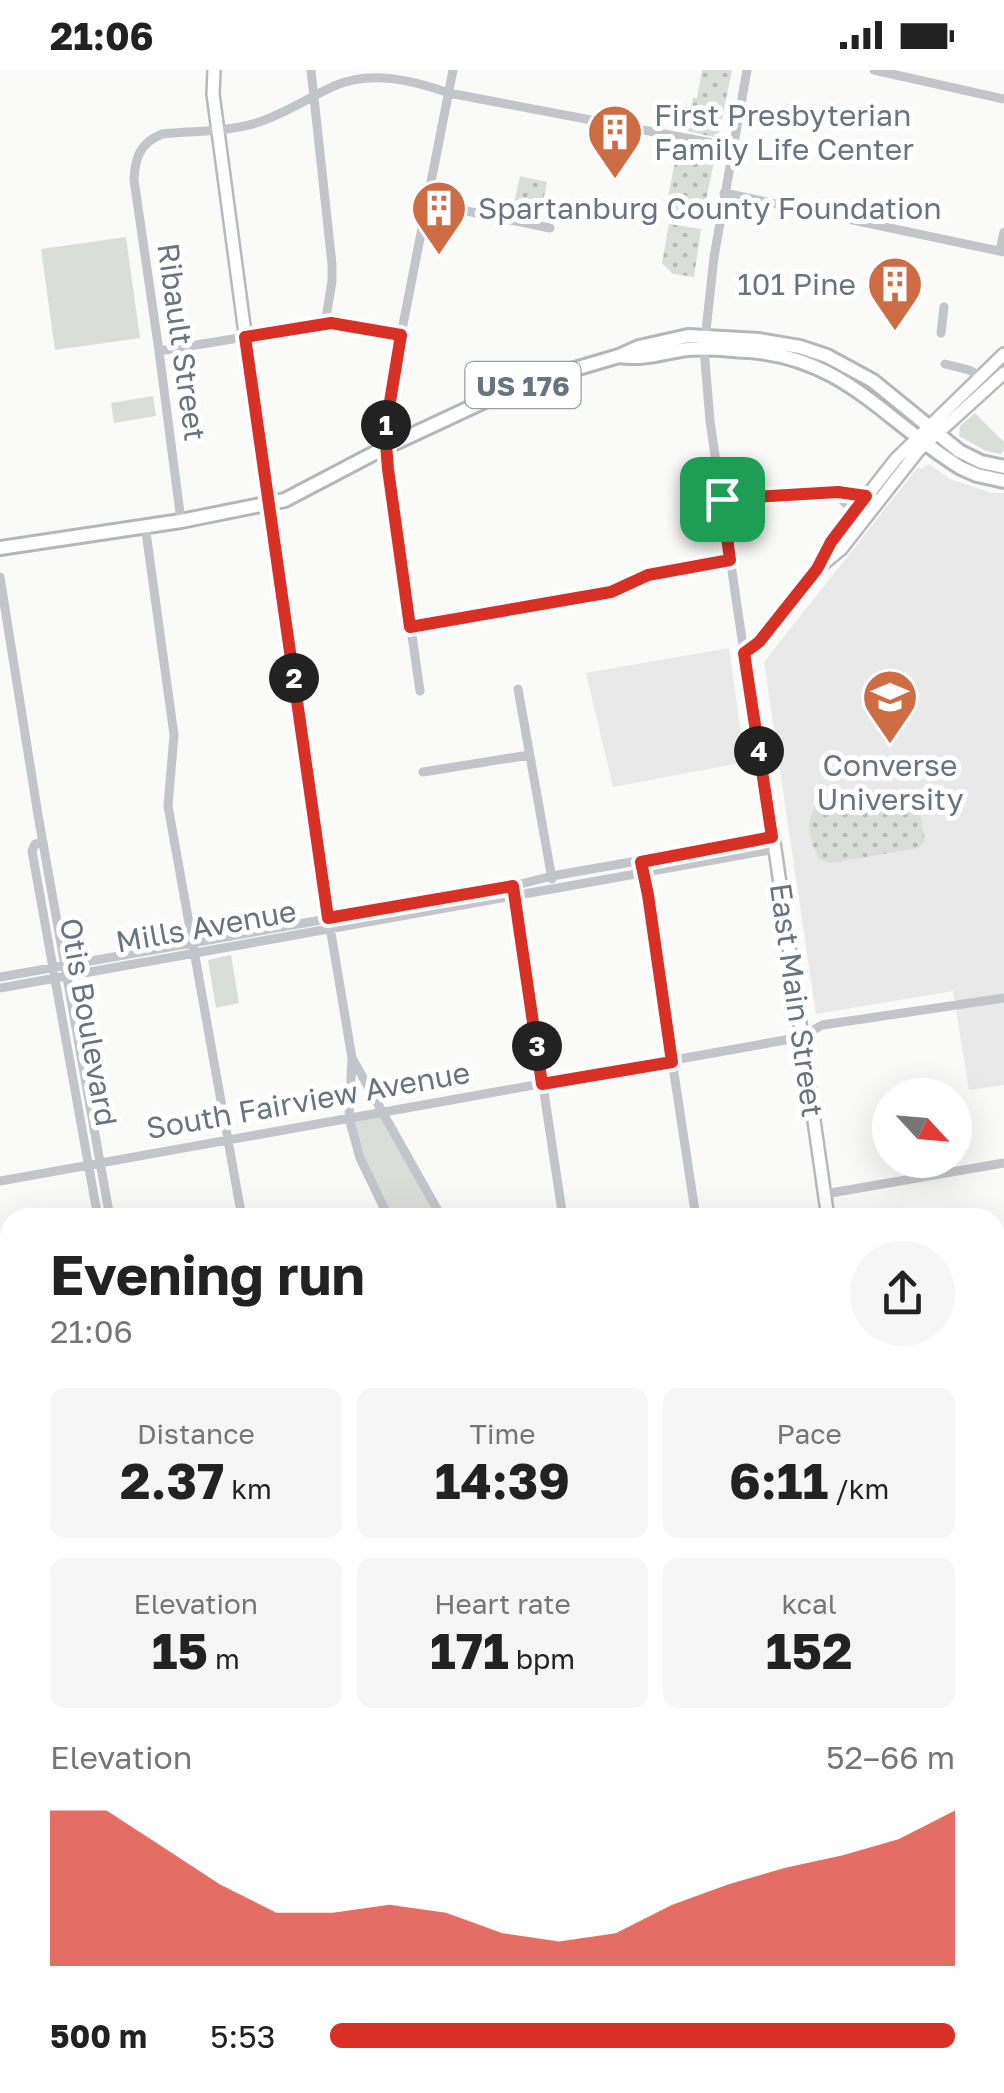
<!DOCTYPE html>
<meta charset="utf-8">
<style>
body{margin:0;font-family:"Golos Text",sans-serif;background:#f6f6f6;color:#222;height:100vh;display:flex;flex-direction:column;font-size:38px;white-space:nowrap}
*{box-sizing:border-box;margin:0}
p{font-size:32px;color:#767676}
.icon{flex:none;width:55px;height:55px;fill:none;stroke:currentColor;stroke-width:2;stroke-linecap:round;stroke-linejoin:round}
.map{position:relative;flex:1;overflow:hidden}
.panel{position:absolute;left:0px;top:1138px;width:1005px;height:888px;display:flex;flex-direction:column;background:#fff;border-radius:30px 30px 0 0;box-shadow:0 10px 40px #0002}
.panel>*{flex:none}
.needle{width:65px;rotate:116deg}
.fabs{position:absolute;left:872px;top:1008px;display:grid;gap:20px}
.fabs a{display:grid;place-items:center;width:100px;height:100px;border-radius:50%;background:#fff;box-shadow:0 10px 40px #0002;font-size:50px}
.pin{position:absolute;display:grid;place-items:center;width:85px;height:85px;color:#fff;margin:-42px;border-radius:20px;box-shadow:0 5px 15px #0006}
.km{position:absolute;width:50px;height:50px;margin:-25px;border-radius:50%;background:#222;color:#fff;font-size:28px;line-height:50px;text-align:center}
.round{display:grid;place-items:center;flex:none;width:105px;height:105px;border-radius:52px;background:#f6f6f6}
.headline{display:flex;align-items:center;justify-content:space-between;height:170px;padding:0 50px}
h1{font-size:55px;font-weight:700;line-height:75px}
.figures{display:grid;grid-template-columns:repeat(3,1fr);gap:15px;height:170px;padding:10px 50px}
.figures div{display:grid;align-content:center;border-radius:15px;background:#f6f6f6;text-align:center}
.figures b{font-size:50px;font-weight:700}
.figures small{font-size:28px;font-weight:400}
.figures p{font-size:28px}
.chart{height:280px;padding:20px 50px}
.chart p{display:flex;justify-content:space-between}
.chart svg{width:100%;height:180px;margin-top:10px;fill:#d93025;opacity:.7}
ul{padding:0 50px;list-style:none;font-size:32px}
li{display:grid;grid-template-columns:160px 120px 1fr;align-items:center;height:75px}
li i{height:25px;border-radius:12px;background:#d93025}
.status{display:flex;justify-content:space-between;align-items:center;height:70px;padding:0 50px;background:#fff;direction:ltr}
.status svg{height:28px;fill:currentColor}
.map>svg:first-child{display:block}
.built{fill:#e8e9e8}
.grass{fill:url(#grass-dots)}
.forest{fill:url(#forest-firs)}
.green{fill:#daded8}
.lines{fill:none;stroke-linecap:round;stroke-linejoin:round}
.major-casing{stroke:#b6b9bd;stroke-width:16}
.highway-casing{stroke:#b4b7ba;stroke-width:18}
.minor{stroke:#c2c5c9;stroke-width:9}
.major{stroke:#fff;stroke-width:11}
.highway{stroke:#fff;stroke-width:12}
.rail-casing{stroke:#a2a7ad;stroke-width:6}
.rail{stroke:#fff;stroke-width:2.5;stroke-dasharray:8;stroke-linecap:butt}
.minor-bridge{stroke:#c2c5c9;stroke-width:9}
.route-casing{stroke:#fff;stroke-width:20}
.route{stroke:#d93025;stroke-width:12}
.labels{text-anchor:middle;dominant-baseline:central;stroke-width:10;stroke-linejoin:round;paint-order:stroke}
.shield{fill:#fff;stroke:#959ea5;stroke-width:2.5}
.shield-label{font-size:28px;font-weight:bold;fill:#68747f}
.poi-label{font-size:30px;fill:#68747f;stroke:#fff;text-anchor:start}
.street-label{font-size:30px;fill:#68747f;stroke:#fff}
</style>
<div class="status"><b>21:06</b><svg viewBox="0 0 49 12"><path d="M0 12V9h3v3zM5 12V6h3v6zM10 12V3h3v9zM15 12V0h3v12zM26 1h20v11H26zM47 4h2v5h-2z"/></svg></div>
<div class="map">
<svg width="1004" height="2023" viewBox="0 0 1004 2023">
<defs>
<pattern id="grass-dots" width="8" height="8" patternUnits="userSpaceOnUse" patternTransform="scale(2.5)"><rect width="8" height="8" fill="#daded8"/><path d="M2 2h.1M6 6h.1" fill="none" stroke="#b5b9b4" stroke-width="1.8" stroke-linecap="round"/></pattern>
<pattern id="forest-firs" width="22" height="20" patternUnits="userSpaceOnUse" patternTransform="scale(2.5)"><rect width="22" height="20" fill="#daded8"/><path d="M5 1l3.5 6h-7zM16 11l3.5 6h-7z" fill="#b5b9b4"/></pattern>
</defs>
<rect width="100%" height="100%" fill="#fafaf8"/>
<path class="built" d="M929,394l21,15 42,14h12v592l-35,5 -16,-99 -137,23 -52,-352 154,-195 4,2z
M729,578l16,114 -132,25 -27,-114z"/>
<path class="grass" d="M702,0h30l-14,68 -31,-7 6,-33h4z
M678,77l38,5 -14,67 -37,-7z
M520,106l27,6 -7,37 -28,-6z
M669,154l32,5 -7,48 -21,-3 -11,-11z
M909,719l8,5 8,47 -6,7 -89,15 -11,-4c-9,-18 -14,-35 -4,-53z"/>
<path class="forest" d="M1004,1761v192l-9,-102v-78z"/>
<path class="green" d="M126,167l14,101 -85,12 -14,-101z
M153,326l3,20 -42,7 -3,-20z
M975,343l29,29v8l-3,4 -15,-3 -27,-15 1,-10z
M231,885l8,48 -23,5 -8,-48z
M384,1041l58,106h-54l-28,-59 -11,-40z"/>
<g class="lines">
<g class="major-casing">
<path id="major" d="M214,0l-1,24 55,411
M824,493l17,-14 77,-98 86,-78
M828,1148l-53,-369 -31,-196 15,-12 58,-72 14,-27 65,-83 108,-105
M951,2015l1,8"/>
</g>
<g class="highway-casing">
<path id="highway" d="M620,286c26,4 43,-4 68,-7 20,-2 42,1 61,2 96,7 137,71 212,117l16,7 27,6
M0,478l181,-27 104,-21 101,-53 118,-55 37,-13 78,-23 20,-9 49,-11 71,4 41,7 27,9 46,25 86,70 22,11 23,5"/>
</g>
<path class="minor" d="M311,0l21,194v17l-7,43
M874,0l130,29
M724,123l280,59
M427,133l123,25
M1000,181l4,-19
M941,263l3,-26
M159,281l166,-27h22l54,11
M945,294l24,6 11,6
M837,422l7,10 15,13
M722,429l115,-7 29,4
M268,435l56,386 28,167 -3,60 11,40 29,60
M181,451l-22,-170 -25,-171c1,-23 6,-37 28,-46 31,-3 64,-2 94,-11 27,-8 52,-25 78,-37 37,-16 78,-6 115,7l284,54
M145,455l29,210 -6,71 74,412
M0,507l38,238 72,403
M410,557l201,-35 38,-17 81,-15
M744,583l-34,-232 -6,-72 10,-92 33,-187
M518,619l34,190
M420,621l-32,-222 -3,-39 16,-95 52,-265
M423,702l106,-17
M43,772l-8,2 -3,7 66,367
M643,799l53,349
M514,824l49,324
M0,907l513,-91 39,-10 221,-39
M0,918l775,-139
M352,988l90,160
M0,1111l802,-144 20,-12 182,-27
M825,1124l179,-31
M995,1247l9,-2
M0,1305l10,-1
M0,1403l10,55
M995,1414l9,-1
M995,1456l9,3
M0,1489l10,-1
M0,1780l10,-2
M10,1944v9
M33,2015l3,8
M136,2015v8"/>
<use href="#major" class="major"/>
<use href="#highway" class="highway"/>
<g class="rail-casing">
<path id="rail" d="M995,1752l9,-11
M0,1872l10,3
M451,2015l29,8
M674,2023l26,-8"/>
</g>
<use href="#rail" class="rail"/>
<path class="minor-bridge" d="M458,2023l1,-8"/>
</g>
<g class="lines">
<g class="route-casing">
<path id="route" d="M331,253l70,12 -16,97 3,37 22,158 201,-35 37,-17 82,-15 -8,-61 116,-7 28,4 -35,46 -14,27 -58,73 -15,11 28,184 -131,25 7,33 24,167 -130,22 -29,-198 -185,32 -83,-581z"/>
</g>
<use href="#route" class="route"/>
</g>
<defs>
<g id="building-pin" transform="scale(2.875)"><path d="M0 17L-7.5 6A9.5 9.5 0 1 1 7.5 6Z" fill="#ce6d44" stroke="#fff"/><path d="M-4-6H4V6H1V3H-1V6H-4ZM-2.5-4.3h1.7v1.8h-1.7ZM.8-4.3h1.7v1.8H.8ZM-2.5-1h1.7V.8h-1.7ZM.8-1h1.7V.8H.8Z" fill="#fff"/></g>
<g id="university-pin" transform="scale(2.875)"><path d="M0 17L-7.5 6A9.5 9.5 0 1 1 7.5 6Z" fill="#ce6d44" stroke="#fff"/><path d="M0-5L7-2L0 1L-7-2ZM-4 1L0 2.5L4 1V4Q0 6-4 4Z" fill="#fff"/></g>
</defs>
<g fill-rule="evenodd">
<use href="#building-pin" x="615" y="62"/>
<use href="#building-pin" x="439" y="138"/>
<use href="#building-pin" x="895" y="214"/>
<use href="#university-pin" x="890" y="627"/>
</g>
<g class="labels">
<rect class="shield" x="465.5" y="292" width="115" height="46" rx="8"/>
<g class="shield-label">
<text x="523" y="315">US 176</text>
</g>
<g class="poi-label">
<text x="654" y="45">First Presbyterian<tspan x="654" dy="34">Family Life Center</tspan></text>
<text x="478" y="138">Spartanburg County Foundation</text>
<text x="856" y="214" text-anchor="end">101 Pine</text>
<text x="890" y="695" text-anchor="middle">Converse<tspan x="890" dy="34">University</tspan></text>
</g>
<g class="street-label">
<text transform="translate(182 272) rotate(82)">Ribault Street</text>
<text transform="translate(206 856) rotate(-10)">Mills Avenue</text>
<text transform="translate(797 930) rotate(82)">East Main Street</text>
<text transform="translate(89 952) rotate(80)">Otis Boulevard</text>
<text transform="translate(308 1030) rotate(-10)">South Fairview Avenue</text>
</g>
</g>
</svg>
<div class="fabs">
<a><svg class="needle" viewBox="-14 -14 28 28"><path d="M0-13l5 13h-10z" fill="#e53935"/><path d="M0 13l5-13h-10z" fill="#767676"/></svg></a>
</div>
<div class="pin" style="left:722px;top:429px;background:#1e9e55"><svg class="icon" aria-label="arrive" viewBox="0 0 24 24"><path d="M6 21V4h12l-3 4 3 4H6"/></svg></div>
<b class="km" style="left:386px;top:355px">1</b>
<b class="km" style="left:294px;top:608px">2</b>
<b class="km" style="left:537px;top:976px">3</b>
<b class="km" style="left:759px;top:681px">4</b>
<section class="panel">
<div class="headline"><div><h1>Evening run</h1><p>21:06</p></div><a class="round"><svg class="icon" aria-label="share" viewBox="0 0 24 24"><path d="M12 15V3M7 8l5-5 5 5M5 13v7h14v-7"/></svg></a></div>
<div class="figures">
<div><p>Distance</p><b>2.37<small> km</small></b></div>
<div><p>Time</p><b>14:39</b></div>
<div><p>Pace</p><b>6:11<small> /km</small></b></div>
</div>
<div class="figures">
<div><p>Elevation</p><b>15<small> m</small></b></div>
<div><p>Heart rate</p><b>171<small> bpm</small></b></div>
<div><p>kcal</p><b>152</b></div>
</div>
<div class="chart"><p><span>Elevation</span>52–66 m</p>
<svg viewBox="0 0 160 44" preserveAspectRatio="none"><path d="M0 44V6L10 6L20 15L30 24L40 31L50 31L60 29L70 31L80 36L90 38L100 36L110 29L120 24L130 20L140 17L150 13L160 6V44z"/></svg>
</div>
<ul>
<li><b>500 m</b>5:53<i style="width:100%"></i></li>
</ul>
</section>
</div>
